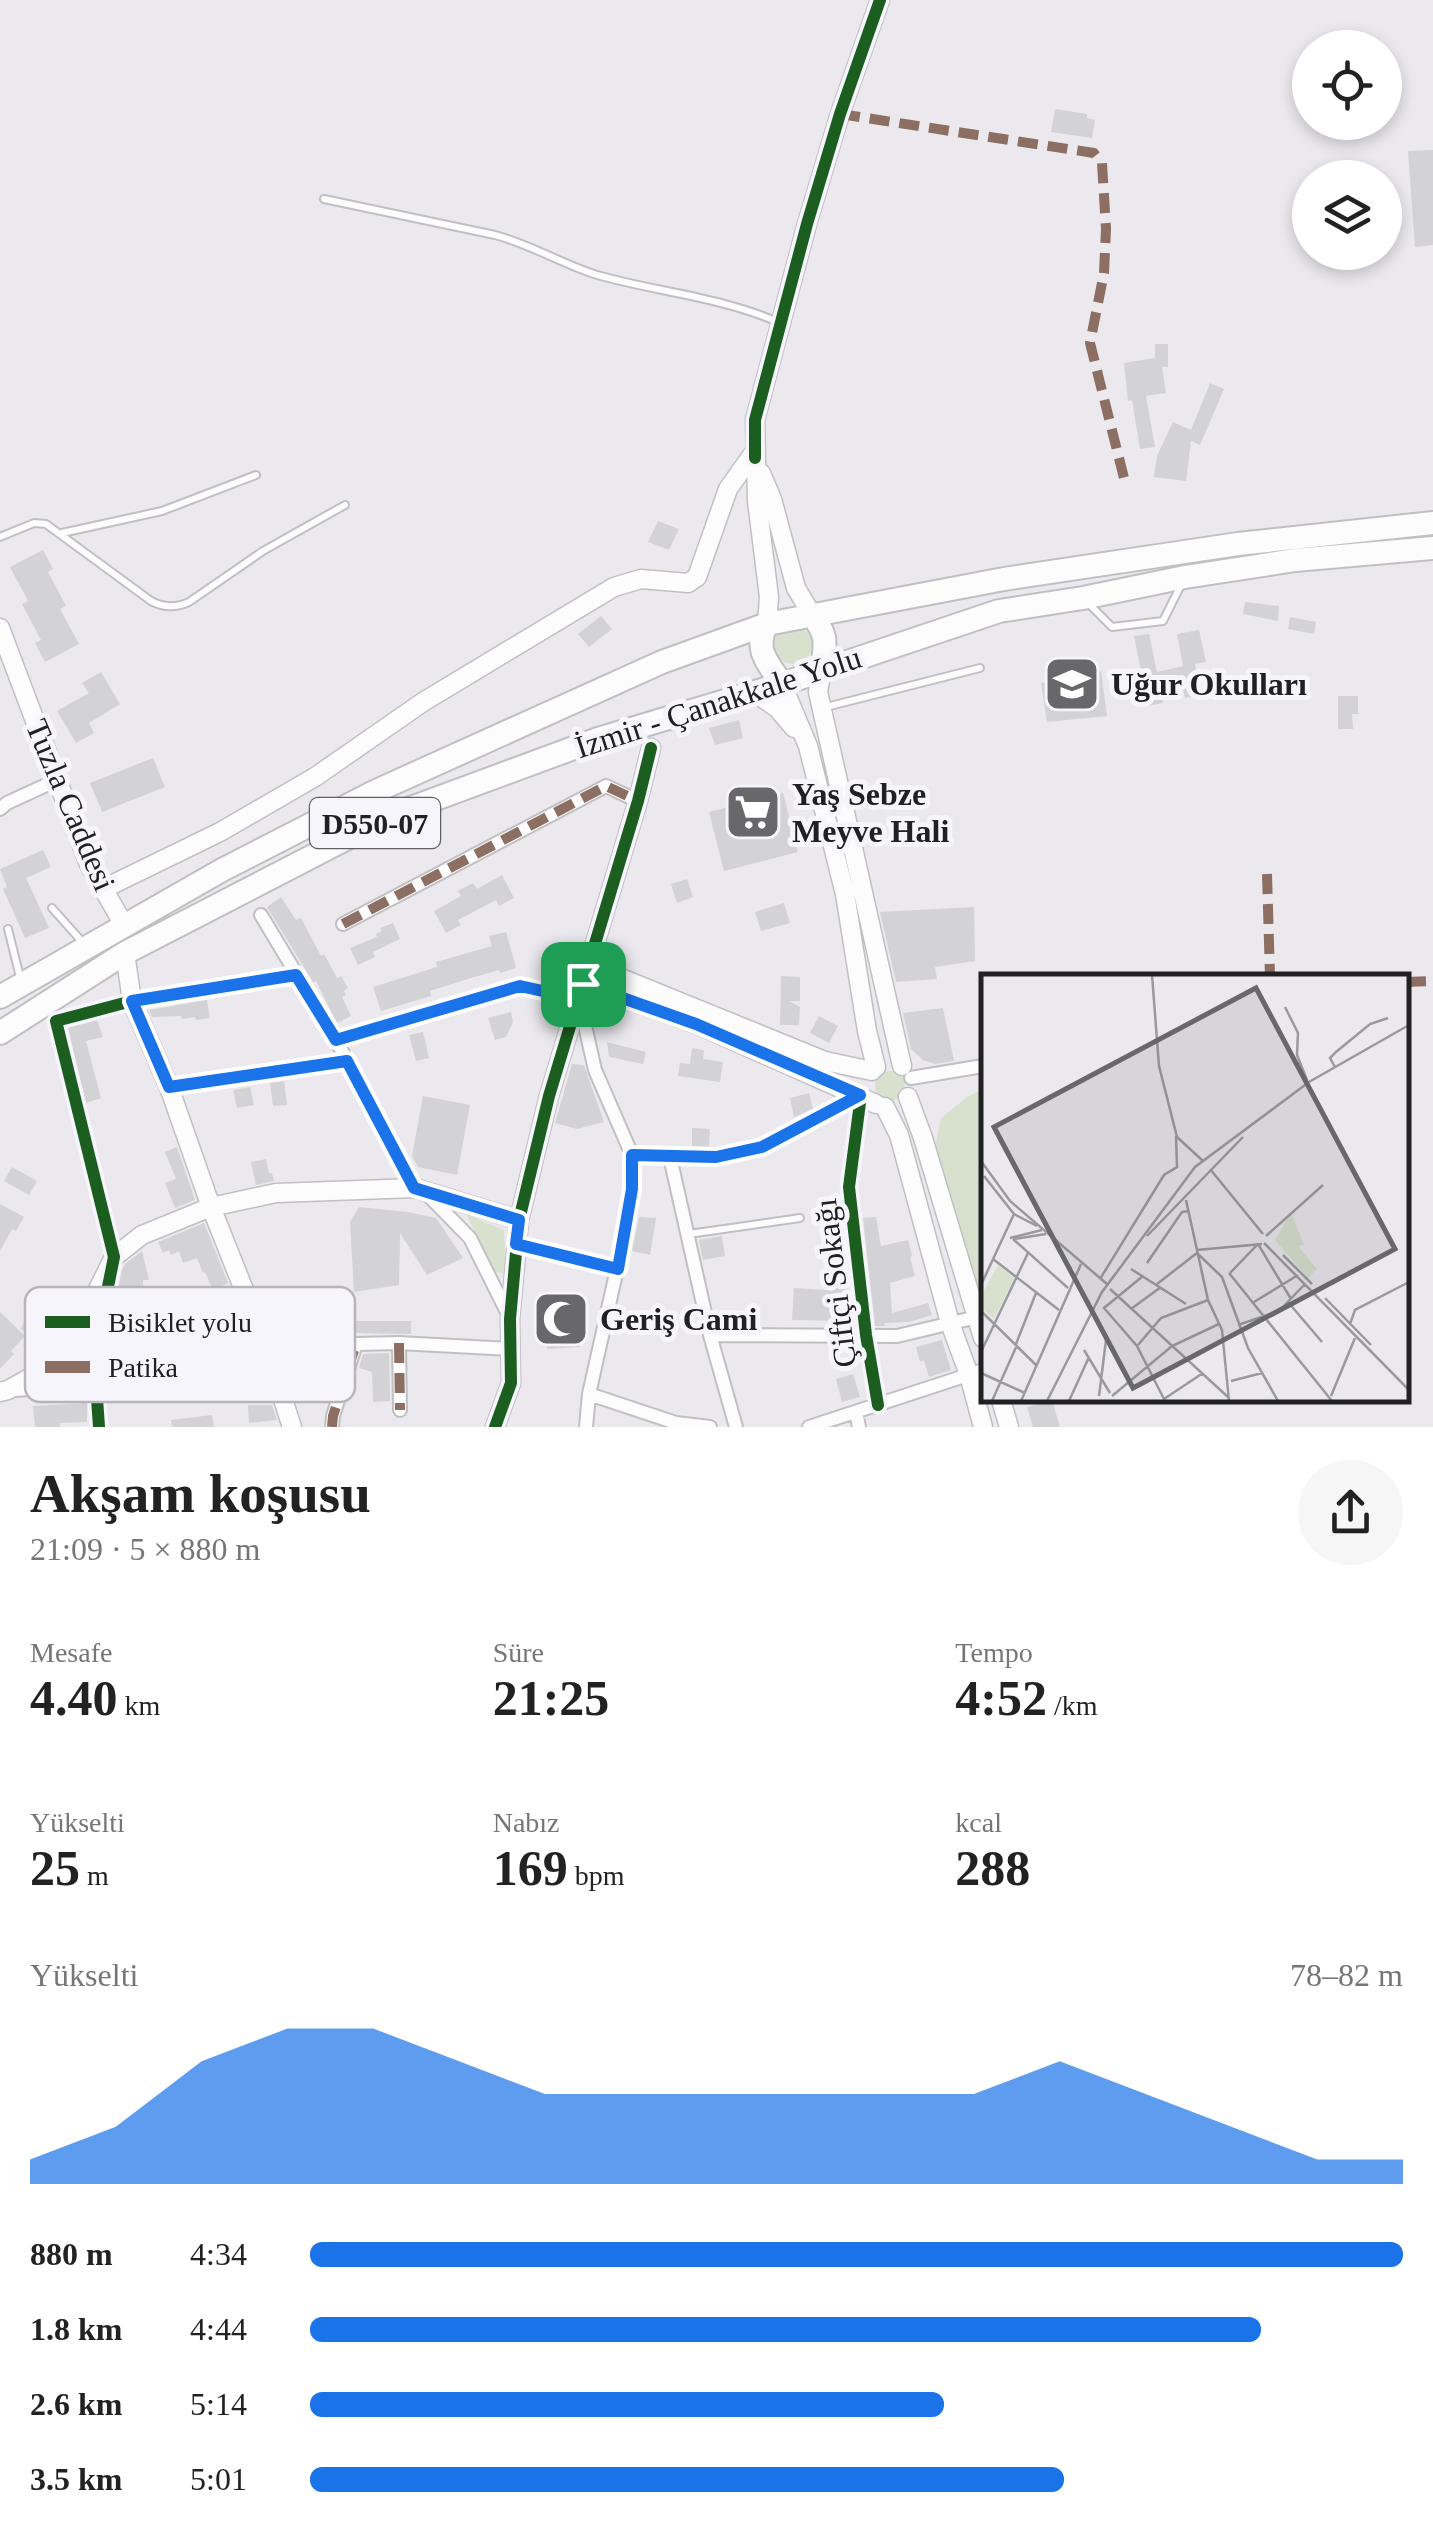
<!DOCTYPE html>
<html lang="tr">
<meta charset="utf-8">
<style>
body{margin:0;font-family:"Times New Roman",serif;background:#f6f6f6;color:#222;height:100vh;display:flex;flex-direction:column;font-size:38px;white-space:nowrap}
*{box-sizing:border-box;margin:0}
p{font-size:32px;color:#767676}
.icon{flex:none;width:55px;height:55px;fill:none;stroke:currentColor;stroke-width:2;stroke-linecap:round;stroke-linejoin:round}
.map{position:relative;height:1427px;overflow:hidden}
.sheet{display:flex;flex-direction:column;background:#fff;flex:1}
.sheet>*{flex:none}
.fabs{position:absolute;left:1292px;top:30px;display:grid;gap:20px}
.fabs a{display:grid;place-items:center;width:110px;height:110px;border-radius:50%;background:#fff;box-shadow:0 5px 15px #0003;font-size:50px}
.pin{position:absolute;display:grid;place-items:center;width:85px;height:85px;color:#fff;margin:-42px;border-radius:20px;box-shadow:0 5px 15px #0006}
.round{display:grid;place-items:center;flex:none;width:105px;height:105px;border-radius:52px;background:#f6f6f6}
.head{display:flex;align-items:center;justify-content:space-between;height:170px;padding:0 30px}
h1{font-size:55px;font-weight:700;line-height:75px}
.stats{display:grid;grid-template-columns:repeat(3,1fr);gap:15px;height:170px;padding:10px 30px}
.stats div{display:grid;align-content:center}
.stats b{font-size:50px;font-weight:700}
.stats small{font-size:28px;font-weight:400}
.stats p{font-size:28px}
.chart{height:280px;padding:20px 30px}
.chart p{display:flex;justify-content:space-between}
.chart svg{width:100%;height:180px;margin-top:10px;fill:#1a73e8;opacity:.7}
ul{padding:0 30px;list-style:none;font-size:32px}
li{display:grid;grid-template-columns:160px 120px 1fr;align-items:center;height:75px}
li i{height:25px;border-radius:12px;background:#1a73e8}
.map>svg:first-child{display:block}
.green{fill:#d8e1cd}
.building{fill:#d3d2d5}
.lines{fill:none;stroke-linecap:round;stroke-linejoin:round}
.lane-casing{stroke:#c0bfc2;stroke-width:10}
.street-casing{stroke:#c0bfc2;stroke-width:16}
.secondary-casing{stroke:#c0bfc2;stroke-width:21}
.highway-casing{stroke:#c0bfc2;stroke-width:26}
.lane{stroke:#fcfcfc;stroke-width:6}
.street{stroke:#fcfcfc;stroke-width:12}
.secondary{stroke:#fcfcfc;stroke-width:18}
.highway{stroke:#fcfcfc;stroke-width:22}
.quiet{stroke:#8d6e63;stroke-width:10;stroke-dasharray:20 10;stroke-linecap:butt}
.cycleway-casing{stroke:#f7f5fc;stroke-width:19}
.cycleway{stroke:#1b5e20;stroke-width:12}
.route-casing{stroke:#fff;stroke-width:20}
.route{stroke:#1a73e8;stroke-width:12}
.labels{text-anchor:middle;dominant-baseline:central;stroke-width:10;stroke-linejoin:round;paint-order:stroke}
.shield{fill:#f7f5fc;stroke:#616164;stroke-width:2.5}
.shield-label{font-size:30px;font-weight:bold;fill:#212123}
.poi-label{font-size:32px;font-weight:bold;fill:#212123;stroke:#f7f5fc;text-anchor:start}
.street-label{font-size:32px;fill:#212123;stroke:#f7f5fc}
.inset-road{fill:none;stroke:#9a999d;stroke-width:2.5}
.view{fill:#68676a;fill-opacity:0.15;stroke:#68676a;stroke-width:5}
.inset-edge{fill:none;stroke:#212123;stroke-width:5}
.key{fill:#f7f5fc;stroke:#b7b5bb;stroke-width:2.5}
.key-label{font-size:28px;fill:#212123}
</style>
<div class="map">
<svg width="1433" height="1427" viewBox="0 0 1433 1427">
<rect width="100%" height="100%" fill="#ebe9ee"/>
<path class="green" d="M774 645a19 19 0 1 1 38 0a19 19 0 1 1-38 0Z
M875 1086a15 15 0 1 1 30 0a15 15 0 1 1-30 0Z
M983,1089v231l-48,-171 6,-31 26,-21z
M467,1215l37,15 2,44 -13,-3z"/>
<path class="building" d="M1055,109l32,5v4l8,2 -3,18 -41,-6z
M1433,150v95l-18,2 -7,-96z
M1155,344h13v23h-6l4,26 -20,3 9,51 -15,2 -8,-49 -4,1 -4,-38 31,-5z
M1210,383l14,6 -24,56 -9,-4 -5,40 -32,-4 3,-21 16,-34 18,8z
M658,521l21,8 -10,21 -21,-8z
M43,550l10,19 -5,3 18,34 -6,3 19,35 -34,18 -10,-19 6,-3 -19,-36 6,-3 -18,-34z
M1245,602l34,4 -1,15 -35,-7z
M601,616l11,13 -23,18 -11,-13z
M1290,617l26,5 -2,12 -26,-5z
M1199,630l7,32 -11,2 6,31 -16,3 -3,-14 -22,5 3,14 -15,3 -14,-70 15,-2 8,38 26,-6 -6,-32z
M1101,671l6,45 -60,6 -6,-39z
M101,672l19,32 -31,19 5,10 -18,10 -19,-32 32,-18 -7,-10z
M1338,696h20v18h-6l1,15h-15z
M739,720l4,18 -28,7 -6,-17z
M153,758l12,29 -63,25 -12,-29z
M783,793l15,59 -74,19 -15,-59z
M43,850l8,17 -25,11 23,50 -24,10 -22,-49 4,-2 -7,-18z
M502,875l12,23 -15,8 -3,-6 -38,20 3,5 -15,8 -12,-22 27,-15 -3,-5 15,-8 4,6z
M687,879l6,18 -16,6 -6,-19z
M281,897l15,23 5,-2 20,38 3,-2 13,24 4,-2 7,12 -4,3 2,4 -4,2 9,19 -14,7 -21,-42 -3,1 -46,-75z
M784,903l6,20 -29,8 -6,-19z
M974,907l1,54 -40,6 2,12 -41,3 -16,-70z
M393,923l7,16 -27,13 2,5 -17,8 -8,-17 27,-11 -1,-3 6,-3 -2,-3z
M506,932l10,36 -16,5 -1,-3 -28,8 -41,13 1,5 -50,15 -8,-24 64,-20 -1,-5 56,-16 -3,-10z
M781,976l19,1v24h-11l11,6 -1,18h-19z
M207,1000l3,18 -14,2 -1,-3 -13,2 -1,-3 -29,1 -3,-7z
M943,1008l11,53 -19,3 -12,-4 -12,-11 -8,-36z
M511,1012l2,10 -7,15 -11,3 -7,-22z
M819,1016l19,10 -9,17 -19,-10z
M97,1020l6,17 -17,4 15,57 -15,5 -18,-75z
M423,1032l6,26 -13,3 -7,-26z
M607,1042l39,10 -3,12 -34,-7z
M692,1048l12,2 -1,9 20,3 -3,20 -42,-6 2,-13 10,1z
M572,1064l12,1 20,57 -27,7 -22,-6z
M284,1081l3,24 -14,1 -3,-23z
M250,1087l4,18 -17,3 -4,-18z
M809,1093l4,16 -19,8 -4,-19z
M423,1096l47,9 -13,70 -39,-8 -6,-11z
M692,1128l18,1 -1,18 -17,-1z
M177,1147l18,53 -20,8 -10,-25 11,-4 -11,-27z
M266,1159l3,15 3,-1 2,8 -18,4 -5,-23z
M12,1167l25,14 -8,14 -25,-14z
M0,1204l24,13 -8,14 -4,-2 -12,22z
M359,1207l49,5 28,6 27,40 -36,17 -27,-42 -1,52 -45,7 -4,-70z
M639,1217l17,1 -6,37 -18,-4z
M876,1217l5,29 27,-6 4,16 -2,1 5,19 -25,7 2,30 36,-10 4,12 -23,7 -25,1 1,3h-10l-12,-108z
M204,1223l24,60 -15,7 -8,-18 -2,1 -6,-15 -14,5 -4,-12 -8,4 -2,-5 -6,3 -5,-11z
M722,1236l3,20 -22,4 -4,-20z
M142,1251l7,29h-6l-2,80 -28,9 1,-61 8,-38 3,-6z
M827,1269h21l1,52 -57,-1 2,-32 32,2z
M36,1294l31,15 -16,31 -7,-3 -1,3 -22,-11z
M577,1305l3,42 -33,2 -4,-39z
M0,1312l25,24 -14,15 3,3 -14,15z
M349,1321h62v13l-62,-1z
M942,1340l9,30 -22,7 -5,-17 -4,2 -4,-15z
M389,1353l1,48 -17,1 -1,-30 -13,-4 4,-14z
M853,1374l7,23 -18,5 -6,-23z
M1052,1400l8,27h-27l-6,-20z
M87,1403v19l-27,1v4h-25l-2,-21z
M248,1405h24l5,15 -28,3z
M212,1415l2,12h-42l-1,-7z"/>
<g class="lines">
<g class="lane-casing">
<path id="lane" d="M324,199l171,36c35,9 67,29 102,40 60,17 125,22 183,48
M62,533l100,-22 94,-36
M0,537l34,-14 12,1 105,77c13,7 25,7 38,1l74,-51 82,-46
M1088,603l24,24 51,-6 19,-38
M826,707l154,-39
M52,908l33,37
M8,929l13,52
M689,1234l111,-16"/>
</g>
<g class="street-casing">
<path id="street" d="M0,809l7,-6 50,-23
M261,915l75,125 79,148
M343,924l263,-138 32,15
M336,1040l184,-53 59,12 16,71 37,85 1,20 -16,94 -28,125 -3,33
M911,1078l72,-12
M169,1087l178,-26
M861,1095l-12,92 17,148 12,70
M632,1155l84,2 46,-10 99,-52
M670,1157l40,178 26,92
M426,1193l44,45 39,78
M516,1243l101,26
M710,1335l187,1 80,-19
M399,1343l1,67
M15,1390l81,-6 22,1 23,-6 8,-6 113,-38 48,2 46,7 43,-1 112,6
M589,1394l87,29 34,4
M856,1412l3,15
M99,1427l-3,-43 3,-53 15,-74 -58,-236 76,-20 165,-26
M332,1427l1,-11 23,-72
M809,1427l174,-57"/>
</g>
<g class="secondary-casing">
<path id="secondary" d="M761,473l11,26 24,89 16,27
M767,624l2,-27 -12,-96 -2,-81 52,-196 33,-110 40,-114
M0,628l89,236 35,61
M822,670l-4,22 84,374
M782,684l26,62 37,148 22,137 9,36
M754,692l23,16 17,20
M103,889l117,-57 95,-55 108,-75 191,-115 27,-8 47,4 9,-6 31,-88 27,-38
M125,953l7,48 37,86 42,120 51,128 30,92
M589,965l236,96 47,10
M583,983l113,41 180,80
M908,1097l15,41 60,200
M885,1107l14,28 51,188 19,52 14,52
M0,1392l8,-2 25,-14 19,-16 23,-24 39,-79 28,-22 69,-28 65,-14 139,-5 104,32
M1001,1400l8,27
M495,1427l16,-44 -1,-64 9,-99 30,-124 89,-295 13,-53"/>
</g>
<g class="highway-casing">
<path id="highway" d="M812,615c17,22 13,29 10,55
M767,624c-14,26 1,39 15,60
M0,997l222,-127 152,-78 288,-130 105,-38 237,-45 234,-35 195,-21
M0,1033l125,-80 267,-138 206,-76 184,-55 217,-73 84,-13 102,-21 110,-17 138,-12"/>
</g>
<use href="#lane" class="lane"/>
<use href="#street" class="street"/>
<use href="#secondary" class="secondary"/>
<use href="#highway" class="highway"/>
<path class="quiet" d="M840,114l254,39 8,10 4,66 -2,44 -14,70 36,143
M1267,874l3,103
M343,924l263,-138 32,15
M1406,982l27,-1
M336,1040l184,-53 59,12
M399,1343l1,67
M332,1427l1,-11 23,-72"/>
<g class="cycleway-casing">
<path id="cycleway" d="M755,458v-38l52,-196 33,-110 40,-114
M861,1095l-12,92 17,148 12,70
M99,1427l-3,-43 3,-53 15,-74 -58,-236 76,-20 165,-26
M495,1427l16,-44 -1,-64 9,-99 30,-124 89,-295 13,-53"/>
</g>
<use href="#cycleway" class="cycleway"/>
</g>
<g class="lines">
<g class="route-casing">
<path id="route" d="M296,975l40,65 184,-54 59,13 4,-15 113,40 164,71 -98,52 -46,10 -84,-2v34l-14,80 -102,-25 3,-24 -105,-32 -67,-127 -178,26 -37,-86z"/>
</g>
<use href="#route" class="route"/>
</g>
<defs>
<g id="school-square" transform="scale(2.875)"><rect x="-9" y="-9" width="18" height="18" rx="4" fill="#68676a" stroke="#f7f5fc"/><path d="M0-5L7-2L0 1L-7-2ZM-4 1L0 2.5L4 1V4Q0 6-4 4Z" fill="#fff"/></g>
<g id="supermarket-square" transform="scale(2.875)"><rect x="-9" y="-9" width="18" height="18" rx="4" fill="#68676a" stroke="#f7f5fc"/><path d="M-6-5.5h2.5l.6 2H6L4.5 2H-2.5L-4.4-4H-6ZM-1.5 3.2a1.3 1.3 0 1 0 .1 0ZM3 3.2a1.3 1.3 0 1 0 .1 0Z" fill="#fff"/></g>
<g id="mosque-square" transform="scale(2.875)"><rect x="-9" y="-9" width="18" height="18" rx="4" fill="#68676a" stroke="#f7f5fc"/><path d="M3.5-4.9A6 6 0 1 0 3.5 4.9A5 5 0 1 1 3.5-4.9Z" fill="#fff"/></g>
</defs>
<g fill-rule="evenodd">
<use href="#school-square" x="1072" y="684"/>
<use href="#supermarket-square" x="753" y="812"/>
<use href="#mosque-square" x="561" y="1319"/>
</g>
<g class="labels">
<rect class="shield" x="310" y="798" width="130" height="50" rx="8"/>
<g class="shield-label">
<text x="375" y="823">D550-07</text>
</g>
<g class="poi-label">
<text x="1111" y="684">Uğur Okulları</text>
<text x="792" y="794">Yaş Sebze<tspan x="792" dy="37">Meyve Hali</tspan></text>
<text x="600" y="1319">Geriş Cami</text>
</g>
<g class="street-label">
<text transform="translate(718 702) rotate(-18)">İzmir - Çanakkale Yolu</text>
<text transform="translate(71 805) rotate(67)">Tuzla Caddesi</text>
<text transform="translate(835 1283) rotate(-97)">Çiftçi Sokağı</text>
</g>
</g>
<g transform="translate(981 974)">
<rect width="428" height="428" fill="#ebe9ee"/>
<path d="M310,238l13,33 -6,1 19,23 -9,9 -33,-38zM17,291l16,13 -20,41 -13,-11v-12z" fill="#d8e1cd"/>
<path class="inset-road" d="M171,1l7,91 18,71M304,33l13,26 -1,22 10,25M354,93l-5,-9 6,-6 34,-28 18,-6M196,163l26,24M0,187l29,40 97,83M229,195l53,65M3,202l30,38 23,12M205,226l22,100 14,30 7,71M166,262l96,-99M285,262l57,-51M29,264l32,-8M32,265l55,49M33,265l32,-5M283,269l145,147M277,270l33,55M216,276l65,-6M302,281l29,29M12,285l66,51M166,289l35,-51 7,-1M150,295l55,35M248,299l103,128M249,299l28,-29M162,302l-39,32 33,38 28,55M119,305l64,-104 13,-8 -1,-31M176,310l40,-31 25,24 26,71 30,53M0,311l33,-71M129,315l118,108M344,324l46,47M273,328l44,-27M307,328l34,40M150,335l30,-22M0,337l56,55M369,350l5,-14 54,-28M257,351l41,-14 26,-27M35,370l20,-51M157,371l23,-27 47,-18M103,376l26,43M0,378l47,-99M0,399l44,20M250,407l31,-8M118,422l7,-56M131,422l60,-50 47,-22M350,422l24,-58M183,425l39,-26M11,427l25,-56M40,427l60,-137M66,427l55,-109 93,-125 114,-85 100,-57M88,427l20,-44"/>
<path class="view" d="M275,14l139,261 -262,139 -139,-261z"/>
<rect width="428" height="428" class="inset-edge"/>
</g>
<rect x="25" y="1287" width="330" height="115" rx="15" class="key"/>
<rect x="45" y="1316" width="45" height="12" fill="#1b5e20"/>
<rect x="45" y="1361" width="45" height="12" fill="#8d6e63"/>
<g class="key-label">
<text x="108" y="1332">Bisiklet yolu</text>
<text x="108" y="1377">Patika</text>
</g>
</svg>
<div class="fabs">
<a><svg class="icon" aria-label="locate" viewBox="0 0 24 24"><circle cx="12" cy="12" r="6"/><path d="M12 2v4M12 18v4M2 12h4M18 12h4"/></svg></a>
<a><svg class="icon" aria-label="layers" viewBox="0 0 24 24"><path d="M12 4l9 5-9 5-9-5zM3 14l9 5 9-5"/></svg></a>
</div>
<div class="pin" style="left:583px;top:984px;background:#1e9e55"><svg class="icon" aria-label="arrive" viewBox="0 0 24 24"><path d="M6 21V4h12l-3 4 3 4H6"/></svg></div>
</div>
<section class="sheet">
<div class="head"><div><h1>Akşam koşusu</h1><p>21:09 · 5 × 880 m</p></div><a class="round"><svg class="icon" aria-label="share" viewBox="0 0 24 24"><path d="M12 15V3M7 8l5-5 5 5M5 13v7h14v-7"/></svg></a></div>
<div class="stats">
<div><p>Mesafe</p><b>4.40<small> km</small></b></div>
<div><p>Süre</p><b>21:25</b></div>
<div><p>Tempo</p><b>4:52<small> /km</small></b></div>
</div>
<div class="stats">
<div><p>Yükselti</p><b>25<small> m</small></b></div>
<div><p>Nabız</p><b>169<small> bpm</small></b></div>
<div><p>kcal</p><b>288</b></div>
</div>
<div class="chart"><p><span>Yükselti</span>78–82 m</p>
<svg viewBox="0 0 160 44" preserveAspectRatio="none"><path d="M0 44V38L10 30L20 14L30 6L40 6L50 14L60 22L70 22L80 22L90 22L100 22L110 22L120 14L130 22L140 30L150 38L160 38V44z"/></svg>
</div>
<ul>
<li><b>880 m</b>4:34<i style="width:100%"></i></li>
<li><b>1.8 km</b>4:44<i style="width:87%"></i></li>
<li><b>2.6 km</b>5:14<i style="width:58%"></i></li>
<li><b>3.5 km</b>5:01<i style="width:69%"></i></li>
</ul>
</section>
